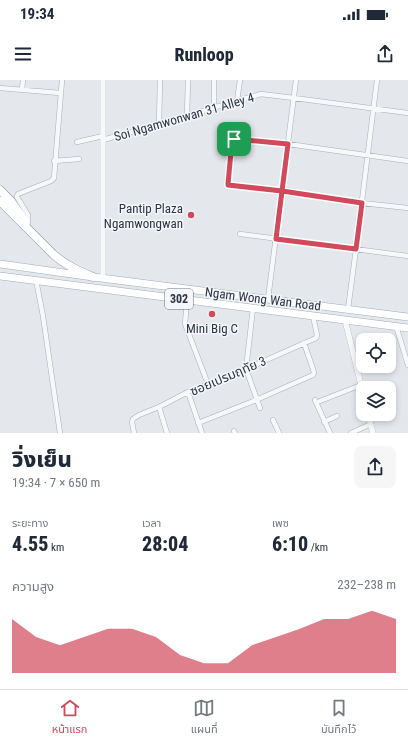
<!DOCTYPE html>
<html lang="th">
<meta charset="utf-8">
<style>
body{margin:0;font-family:"Roboto Condensed","Noto Sans Thai",sans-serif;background:#f6f6f7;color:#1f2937;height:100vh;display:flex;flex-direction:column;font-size:15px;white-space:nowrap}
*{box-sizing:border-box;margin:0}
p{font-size:13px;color:#747a83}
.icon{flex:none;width:22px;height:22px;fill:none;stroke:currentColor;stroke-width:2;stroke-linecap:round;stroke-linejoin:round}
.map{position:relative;height:353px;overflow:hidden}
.drawer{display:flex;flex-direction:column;background:#fff;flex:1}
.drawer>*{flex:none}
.controls{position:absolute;left:356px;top:253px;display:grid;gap:8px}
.controls a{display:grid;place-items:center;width:40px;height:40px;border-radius:8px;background:#fff;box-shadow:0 2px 6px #0003;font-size:20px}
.pin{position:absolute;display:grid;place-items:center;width:34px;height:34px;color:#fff;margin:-17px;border-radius:8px;box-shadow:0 2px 6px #0006}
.round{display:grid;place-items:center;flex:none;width:42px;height:42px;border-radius:8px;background:#f6f6f7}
.overview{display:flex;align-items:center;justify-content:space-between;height:68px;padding:0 12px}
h1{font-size:22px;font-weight:800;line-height:30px}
.stats{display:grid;grid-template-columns:repeat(3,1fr);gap:6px;height:68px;padding:4px 12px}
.stats div{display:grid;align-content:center}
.stats b{font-size:20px;font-weight:800}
.stats small{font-size:11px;font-weight:400}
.stats p{font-size:11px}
.chart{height:112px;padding:8px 12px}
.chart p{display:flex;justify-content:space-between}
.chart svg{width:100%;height:72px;margin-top:4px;fill:#d1495b;opacity:.7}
.status{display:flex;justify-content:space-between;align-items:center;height:28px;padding:0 20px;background:#fff;direction:ltr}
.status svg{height:11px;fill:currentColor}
header{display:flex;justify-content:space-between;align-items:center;height:52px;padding:0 12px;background:#fff;font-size:18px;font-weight:800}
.menu{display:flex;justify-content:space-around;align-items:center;height:56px;border-top:1px solid #e0e1e3;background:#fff;font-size:11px;color:#747a83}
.menu a{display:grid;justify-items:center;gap:2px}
.menu .on{color:#d1495b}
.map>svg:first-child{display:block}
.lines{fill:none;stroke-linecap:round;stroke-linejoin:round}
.minor-casing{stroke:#a9aeb7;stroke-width:5.5}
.tertiary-casing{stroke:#a9aeb7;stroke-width:6}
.primary-casing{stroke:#a3abb8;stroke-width:8}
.motorway-casing{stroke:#8b94a3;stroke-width:9}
.minor{stroke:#f7f8fa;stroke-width:4.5}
.tertiary{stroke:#f7f8fa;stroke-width:5.5}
.primary{stroke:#fff;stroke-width:7}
.motorway{stroke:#fff;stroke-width:8}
.route-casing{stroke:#fff;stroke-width:8}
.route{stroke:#d1495b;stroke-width:5}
.poi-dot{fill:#d1495b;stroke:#f4f6f9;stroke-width:1.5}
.labels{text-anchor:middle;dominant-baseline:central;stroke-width:3;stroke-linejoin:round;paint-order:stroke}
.shield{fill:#f4f6f9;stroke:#676e7b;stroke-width:1}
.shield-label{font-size:12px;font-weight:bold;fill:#2b3445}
.street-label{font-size:13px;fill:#2b3445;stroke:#f4f6f9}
.poi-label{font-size:13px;fill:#2b3445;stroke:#f4f6f9;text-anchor:end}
</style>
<div class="status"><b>19:34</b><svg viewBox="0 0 49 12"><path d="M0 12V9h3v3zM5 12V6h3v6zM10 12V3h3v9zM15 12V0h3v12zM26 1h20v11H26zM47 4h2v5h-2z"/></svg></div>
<header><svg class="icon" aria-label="menu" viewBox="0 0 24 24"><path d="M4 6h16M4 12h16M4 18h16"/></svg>Runloop<svg class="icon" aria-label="share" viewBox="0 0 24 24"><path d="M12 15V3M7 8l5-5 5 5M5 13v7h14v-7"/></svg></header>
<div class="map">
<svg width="408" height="353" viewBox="0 0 408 353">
<rect width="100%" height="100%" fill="#e4e7ec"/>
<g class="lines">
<g class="minor-casing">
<path id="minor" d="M0,8l60,5
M22,9l1,-9
M237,21l3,-21
M214,28v-28
M187,36l1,-36
M159,44l1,-44
M103,60l158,-46 33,4 114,15
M77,62l26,-6
M54,81l25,-2
M408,81l-120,-17 -54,-5 -2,2 -5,41 1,3 134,18 46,5
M28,143v-8l-11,-18v-1l1,-2 33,-13 3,-3 8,-98
M240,154l168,22
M36,200l7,36 17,117
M268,219l28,-219
M187,220l-2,24 23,60
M253,228l-7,61 14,39
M348,229l8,-60 21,-169
M396,246l12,39
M188,312l14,41
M315,320l15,33
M320,321l41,-16
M159,327l8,26
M273,340l6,13
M324,342l13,-6
M198,343l58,-23 57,-25 1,-2 -1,-4 -9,-26
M234,351l1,2
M134,353l-2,-11 1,-3 6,-4 20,-8 29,-15 58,-23 70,-31 1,-3 -4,-19
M351,353l20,-9"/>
</g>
<g class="tertiary-casing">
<path id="tertiary" d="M103,198v-198
M345,240l18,73
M368,334l5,19"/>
</g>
<g class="primary-casing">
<path id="primary" d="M0,184l93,13 315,40
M0,196l408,52"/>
</g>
<g class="motorway-casing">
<path id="motorway" d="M0,110l11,11 14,20
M0,121l53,53c12,11 26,17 40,23"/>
</g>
<use href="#minor" class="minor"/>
<use href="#tertiary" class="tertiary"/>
<use href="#primary" class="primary"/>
<use href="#motorway" class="motorway"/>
</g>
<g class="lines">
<g class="route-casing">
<path id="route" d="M234,59l-2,2 -4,43v1l54,6 -6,48 80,10 6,-46 -80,-12 6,-47 -54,-5"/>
</g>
<use href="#route" class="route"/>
</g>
<g class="poi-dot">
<circle cx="191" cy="135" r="4"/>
<circle cx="212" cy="234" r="4"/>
</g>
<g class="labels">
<rect class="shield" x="165" y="209" width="28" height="20" rx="3"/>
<g class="shield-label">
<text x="179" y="219">302</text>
</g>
<g class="street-label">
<text transform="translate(184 37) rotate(-16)">Soi Ngamwonwan 31 Alley 4</text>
<text transform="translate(263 219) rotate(7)">Ngam Wong Wan Road</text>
<text transform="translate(228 296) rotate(-23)">ซอยเปรมฤทัย 3</text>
</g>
<g class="poi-label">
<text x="183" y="128">Pantip Plaza<tspan x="183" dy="15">Ngamwongwan</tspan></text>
<text x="212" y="248" text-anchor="middle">Mini Big C</text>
</g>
</g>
</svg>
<div class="controls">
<a><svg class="icon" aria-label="locate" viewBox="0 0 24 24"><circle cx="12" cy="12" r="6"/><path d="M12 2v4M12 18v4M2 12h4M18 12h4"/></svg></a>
<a><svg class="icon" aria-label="layers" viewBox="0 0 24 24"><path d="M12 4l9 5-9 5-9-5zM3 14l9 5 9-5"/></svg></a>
</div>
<div class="pin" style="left:234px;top:59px;background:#1e9e55"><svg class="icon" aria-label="arrive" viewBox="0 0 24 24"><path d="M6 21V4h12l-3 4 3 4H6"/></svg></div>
</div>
<section class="drawer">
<div class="overview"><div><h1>วิ่งเย็น</h1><p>19:34 · 7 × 650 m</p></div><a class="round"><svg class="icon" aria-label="share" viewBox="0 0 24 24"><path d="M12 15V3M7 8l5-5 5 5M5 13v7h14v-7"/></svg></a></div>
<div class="stats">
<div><p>ระยะทาง</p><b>4.55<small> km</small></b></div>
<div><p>เวลา</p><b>28:04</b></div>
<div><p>เพซ</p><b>6:10<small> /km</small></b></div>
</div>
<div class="chart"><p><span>ความสูง</span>232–238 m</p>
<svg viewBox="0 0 160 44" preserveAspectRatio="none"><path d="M0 44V11L10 22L20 27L30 22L40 17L50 17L60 22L70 33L80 38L90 38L100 27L110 22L120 17L130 11L140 11L150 6L160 11V44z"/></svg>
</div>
</section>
<nav class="menu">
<a class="on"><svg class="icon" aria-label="home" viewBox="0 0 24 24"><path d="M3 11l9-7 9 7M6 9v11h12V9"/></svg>หน้าแรก</a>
<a><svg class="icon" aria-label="map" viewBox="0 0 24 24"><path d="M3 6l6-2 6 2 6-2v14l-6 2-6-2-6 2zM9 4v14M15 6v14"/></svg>แผนที่</a>
<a><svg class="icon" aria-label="saved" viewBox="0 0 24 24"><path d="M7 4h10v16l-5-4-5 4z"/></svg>บันทึกไว้</a>
</nav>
